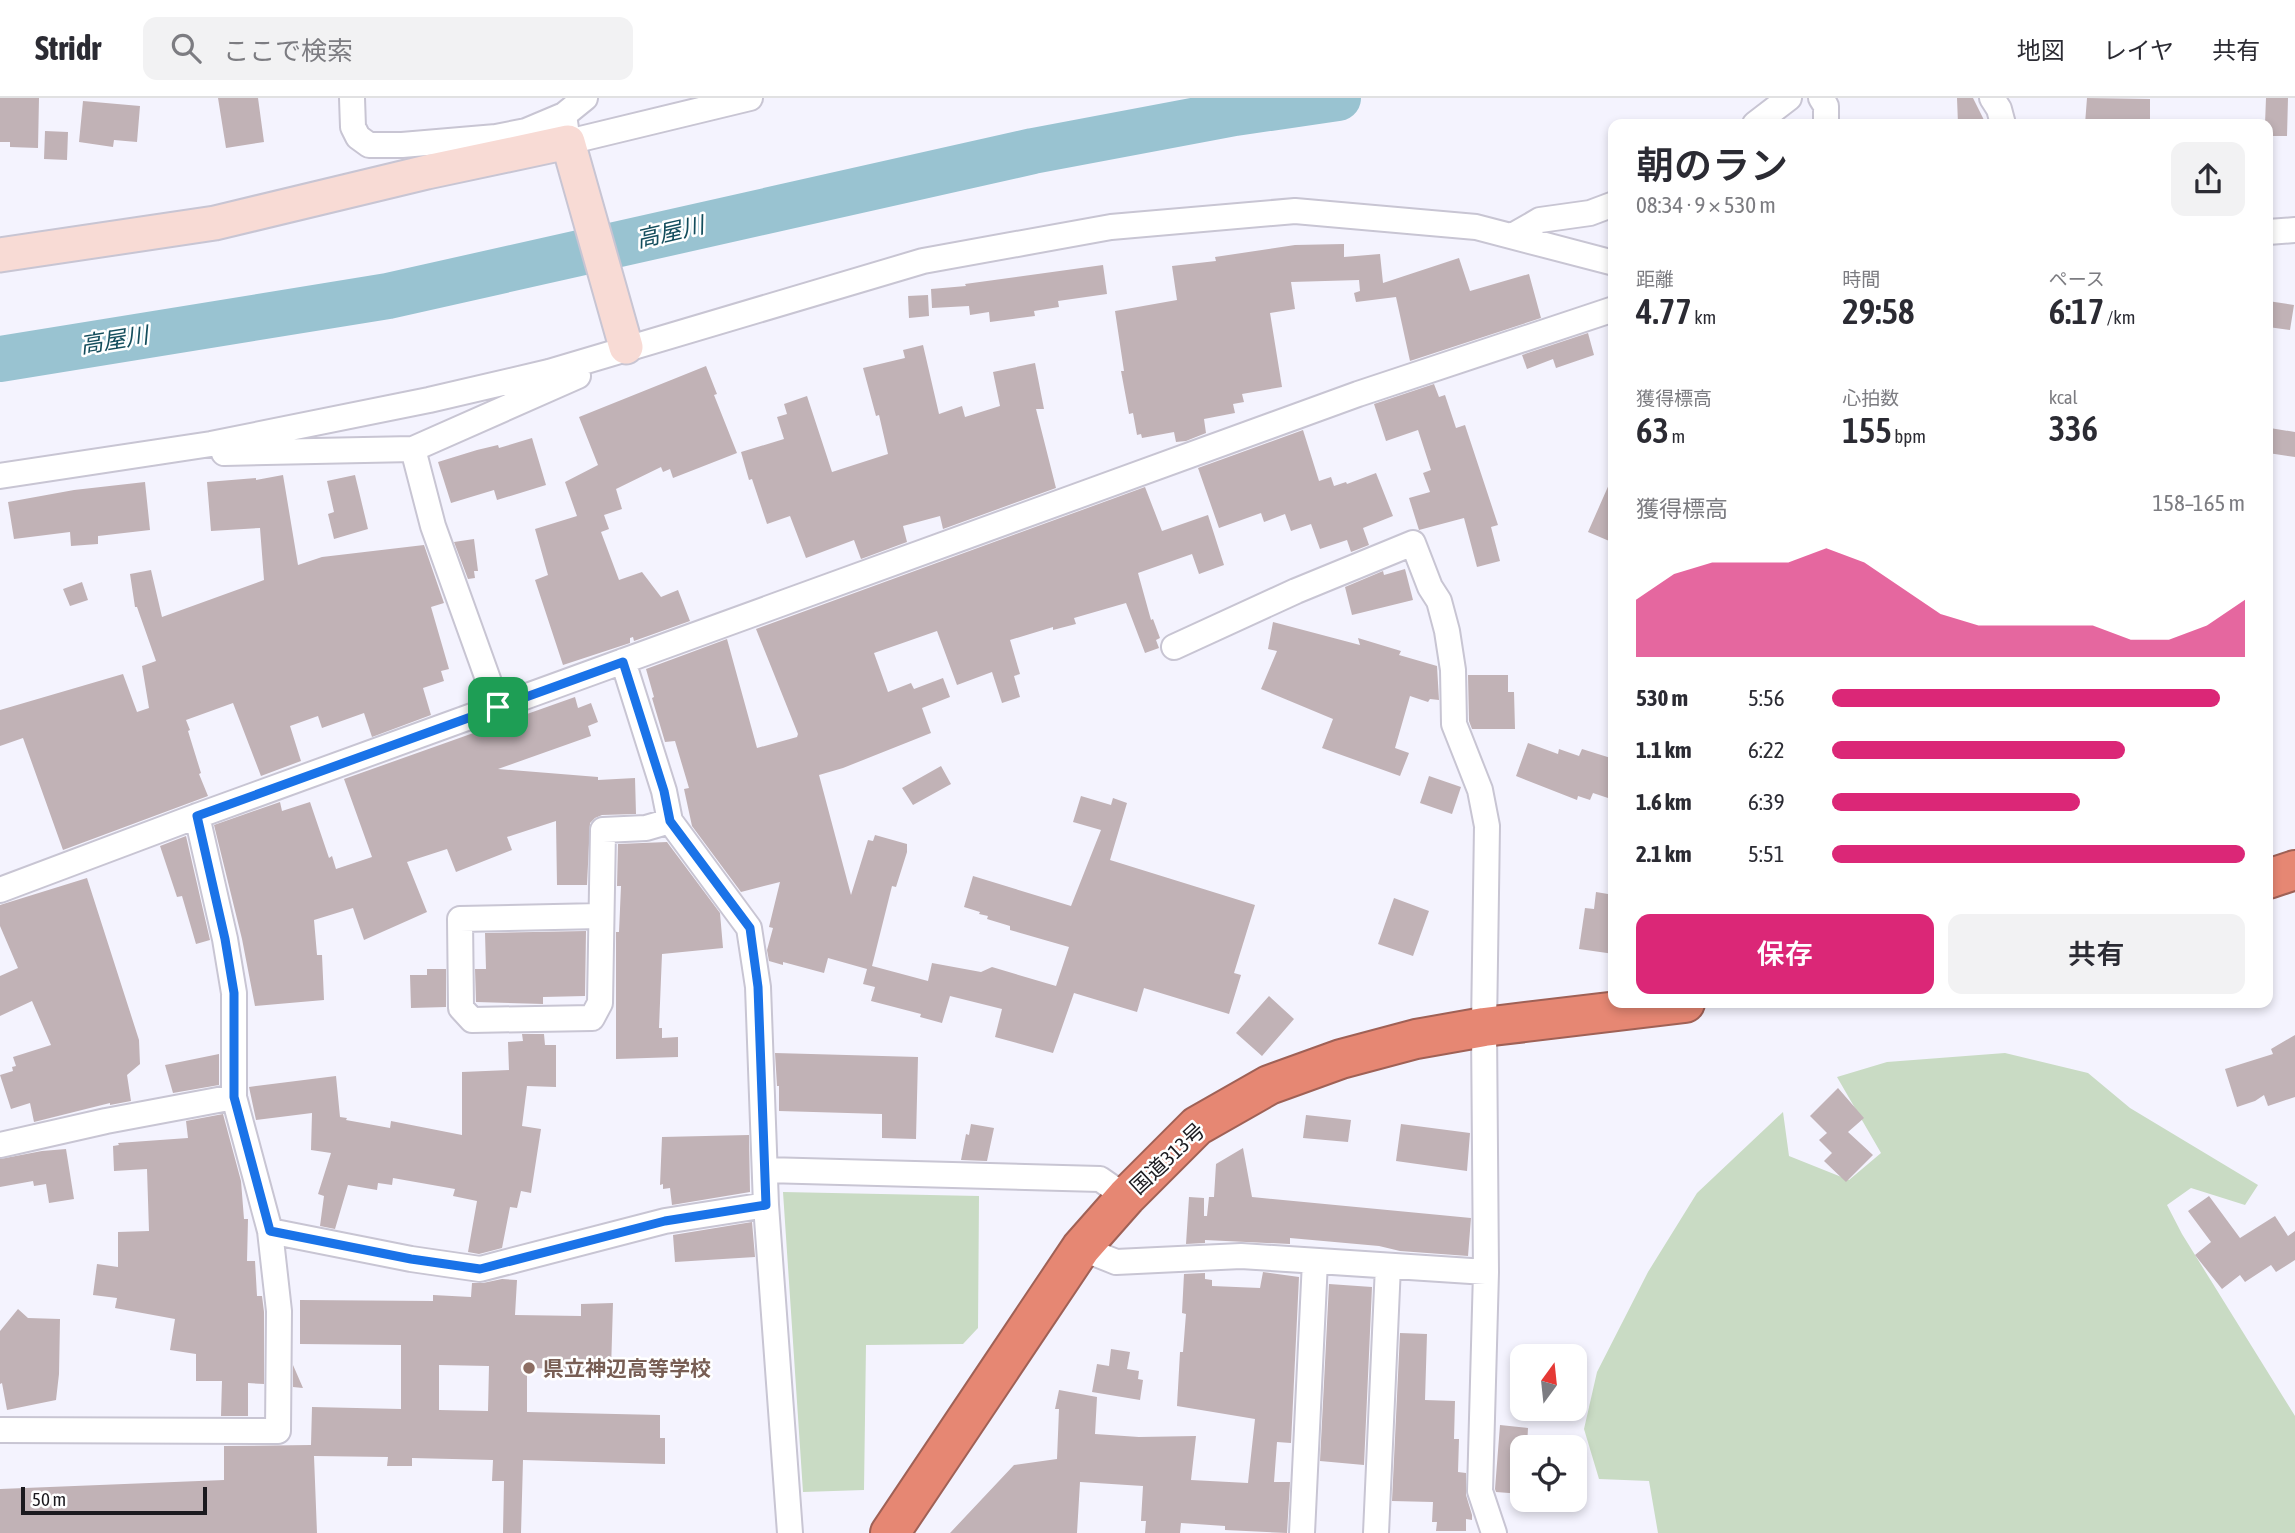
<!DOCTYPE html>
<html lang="ja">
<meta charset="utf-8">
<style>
body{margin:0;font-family:"Asap Condensed","Noto Sans JP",sans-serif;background:#f2f2f3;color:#2b2b33;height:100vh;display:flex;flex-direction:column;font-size:26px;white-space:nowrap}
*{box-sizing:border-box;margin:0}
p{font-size:23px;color:#7c7c81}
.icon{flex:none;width:38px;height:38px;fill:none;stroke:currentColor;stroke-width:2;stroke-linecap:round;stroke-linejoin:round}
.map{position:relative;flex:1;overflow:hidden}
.drawer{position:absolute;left:1608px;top:21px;width:665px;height:889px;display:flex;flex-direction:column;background:#fff;border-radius:14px;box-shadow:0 4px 10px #0003}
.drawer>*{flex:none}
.needle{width:46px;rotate:15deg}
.fabs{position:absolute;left:1510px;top:1246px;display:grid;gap:14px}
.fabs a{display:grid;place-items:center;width:77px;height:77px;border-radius:14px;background:#fff;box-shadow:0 4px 10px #0003;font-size:35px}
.scale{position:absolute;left:21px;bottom:18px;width:186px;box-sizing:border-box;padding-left:7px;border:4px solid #1b1a1f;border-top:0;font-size:19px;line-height:24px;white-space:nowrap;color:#1b1a1f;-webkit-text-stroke:5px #fff;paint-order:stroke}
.pin{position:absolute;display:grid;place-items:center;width:60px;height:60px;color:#fff;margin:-30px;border-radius:14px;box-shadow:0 4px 10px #0006}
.round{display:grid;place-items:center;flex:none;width:74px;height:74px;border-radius:14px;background:#f2f2f3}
.head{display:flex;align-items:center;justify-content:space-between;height:119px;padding:0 28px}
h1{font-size:38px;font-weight:600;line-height:52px}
.metrics{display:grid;grid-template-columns:repeat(3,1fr);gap:10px;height:119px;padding:7px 28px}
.metrics div{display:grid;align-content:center}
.metrics b{font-size:35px;font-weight:600}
.metrics small{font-size:19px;font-weight:400}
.metrics p{font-size:19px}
.chart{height:196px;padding:14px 28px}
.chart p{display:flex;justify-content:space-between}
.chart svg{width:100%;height:126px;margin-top:7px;fill:#db2777;opacity:.7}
.cta{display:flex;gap:14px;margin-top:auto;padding:14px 28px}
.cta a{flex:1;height:80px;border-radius:14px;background:#db2777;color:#fff;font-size:28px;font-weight:600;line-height:80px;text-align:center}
.cta a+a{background:#f2f2f3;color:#2b2b33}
ul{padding:0 28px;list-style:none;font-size:23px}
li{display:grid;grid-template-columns:112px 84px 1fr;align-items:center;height:52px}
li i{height:18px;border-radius:9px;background:#db2777}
header{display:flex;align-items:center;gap:42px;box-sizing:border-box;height:98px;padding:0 35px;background:#fff;border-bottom:2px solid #e1e1e2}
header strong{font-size:33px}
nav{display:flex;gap:38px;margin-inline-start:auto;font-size:24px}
.search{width:490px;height:63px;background:#f2f2f3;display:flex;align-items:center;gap:18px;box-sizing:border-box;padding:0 24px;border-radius:14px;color:#7c7c81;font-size:26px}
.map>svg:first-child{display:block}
.green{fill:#c9dbc4}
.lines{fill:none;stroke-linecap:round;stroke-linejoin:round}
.river{stroke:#99c3d1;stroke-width:46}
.building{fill:#c1b2b6;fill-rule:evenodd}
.street-casing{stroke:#c8c5d3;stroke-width:28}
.secondary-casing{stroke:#c8c5d3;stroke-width:37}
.highway-casing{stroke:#9f6156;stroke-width:42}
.street{stroke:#fff;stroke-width:24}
.secondary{stroke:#f8dbd5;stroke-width:33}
.highway{stroke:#e68773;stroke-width:38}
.route-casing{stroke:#fff;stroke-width:14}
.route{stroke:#1a73e8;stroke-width:9}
.education-dot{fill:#8d6e63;stroke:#fff;stroke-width:2.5}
.labels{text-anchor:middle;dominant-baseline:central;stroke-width:5;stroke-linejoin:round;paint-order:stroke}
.street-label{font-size:21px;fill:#1b1a1f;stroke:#fff}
.education-label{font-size:21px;font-weight:bold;fill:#785e54;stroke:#fff;text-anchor:start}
.water-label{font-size:23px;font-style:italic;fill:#134d5c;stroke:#fff}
</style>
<header>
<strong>Stridr</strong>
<div class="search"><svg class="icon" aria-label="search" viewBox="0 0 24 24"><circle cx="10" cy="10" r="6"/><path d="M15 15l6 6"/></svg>ここで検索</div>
<nav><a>地図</a><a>レイヤ</a><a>共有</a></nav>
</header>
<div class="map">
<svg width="2295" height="1435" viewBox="0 0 2295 1435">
<rect width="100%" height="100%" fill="#f4f3fe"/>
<path class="green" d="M2005,955l83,20 42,35 128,77 -13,20 -54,-17 -24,17 15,29 113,182v117h-637l-9,-52 -50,-2 -15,-50 13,-57 51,-100 49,-79 86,-81 6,44 60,24 32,-27 -44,-76 50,-15z
M783,1094l196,4 -1,132 -15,16 -97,1 -2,145 -61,2z"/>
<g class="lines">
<path class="river" d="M0,261l388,-63 645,-145 202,-38 103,-15"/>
</g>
<path class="building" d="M0,0h39l-1,50 -28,-1v-5h-10z
M218,0h40l6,44 -38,6z
M1957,0h16l13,26h-28z
M2087,0l63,1v25h-65z
M2266,0h22l-1,38h-19v-12h-3z
M83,3l57,5 -3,36 -23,-2 -1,7 -34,-5z
M45,33l23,1 -1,28 -23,-1z
M1344,146v13l36,-3 3,29 76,-25 11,33 59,-17 12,44 -131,43 -14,-64 -40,5 -2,-9 6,-2 -1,-11 -68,2 4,27 -25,4 12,74 -40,7 2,8 -11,2 2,9 -31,6 2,14 -20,8 -10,1 -2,-10 -32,6 -1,-4 -4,1 -4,-22 -4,1 -8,-43h3l-9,-60 62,-11 -5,-34 44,-5 -1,-4 80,-12z
M1103,167l4,29 -49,7 1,6 -25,4 1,5 -45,6 -1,-10 -19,3 -1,-9 -37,2 -1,-19 35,-3 -1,-2z
M928,197l1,21 -20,2 -1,-22z
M2268,203l26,4 -4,25 -22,-3z
M1588,235l6,22 -38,13 -3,-9 -26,10 -5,-14z
M923,247l16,69 23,-8 3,11 35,-11 -7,-34 42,-9 9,46h-8l20,79 -113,41 -3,-13 -37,10 4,16 -46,17 -7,-19 -48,18 -16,-42 -23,8 -15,-45 -3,1 -8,-28 43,-13 -7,-22 10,-3 -3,-10 23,-8 25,76 56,-18 -9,-39 -3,1 -13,-48 42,-10 -2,-8z
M706,268l11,28 -3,1 23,58 -64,25 -3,-9 -7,3 -2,-5 -45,22 6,20 -18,6 5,14 -8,3 18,48 23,-8 19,25 17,-7 12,31 -56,20 -1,-4 -3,1v5l-67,22 -28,-85 13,-5 -13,-46 42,-13 -12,-34 33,-17 -19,-48z
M1434,286l5,13 6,-2 11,33 9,-3 33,100 -7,2 9,34 -23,6 -13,-49 -45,12 -10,-32 21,-6 -7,-19 8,-3 -13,-40 -32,11 -12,-37z
M2270,330l25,4v25l-27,-4z
M1303,332l16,51 12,-4 3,9 12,-4 1,2 29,-11 17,43 -30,12 6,17 -18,7 -4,-12 -27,9 -9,-25 -20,7 -6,-17 -21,8 -3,-9 -42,15 -21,-60z
M532,340l14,47 -49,15 -3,-10 -43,13 -13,-41 39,-12 21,-5 1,3z
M1614,375v70l-26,-11z
M283,377l15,90 24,-8 102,-12 20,58 -13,4 18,62 -8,2 3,10 -21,7 8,27 -59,22 -8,-24 -42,15 -4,-12 -28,10 11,35 -40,15 -28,-73 -47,17 4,10 -2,1 13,42 -2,1 9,22 -145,54 -40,-112 -23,8v-36l123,-36 14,38 12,-4 -7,-42 14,-5 -19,-54h-2l-5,-33 21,-4 11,47 102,-37 -4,-52 -49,3 -4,-49 49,-4v2z
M355,377l13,54 -34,10 -6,-25 6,-2 -7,-31z
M145,384l5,48 -52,6v8l-27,2 -1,-14 -56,7 -6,-37 66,-12z
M1145,389l17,44 46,-16 16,50 -25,9 -7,-20 -54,19 13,47 2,-1 7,19 -4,2 3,8 -14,5 -19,-50 -52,15 2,6 -23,6v-3l-43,13 10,34 -6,2 6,21 -18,6 -10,-31 -35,13 -20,-54 -63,22 14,39 23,-9 3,6 29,-11 7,19 -28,11 9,25 -88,35 -24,7 32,120 17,-55 5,1 2,-6 32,9v8l-11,35 -4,-1 -20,80 56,15 4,-18 49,9 11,-5 64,19 13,-39 -59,-17v-4l-23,-7 1,-3 -9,-2 1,-2 -16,-5 9,-31 98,30 30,-76 -28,-8 8,-26 30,9 2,-7 14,5 -17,57 145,45 -21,68 7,2 -12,39 -85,-26 -7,24 -63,-19 -21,60 -58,-16 7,-28 -52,-13 -8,27 -22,-6 1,-3 -50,-13 4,-14 -12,-3 4,-15 -39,-11 -4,15 -41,-11v3l-14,-4 -2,-11 6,-22 -4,-1 11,-45 -39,10 -49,-66 -8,-37 5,-1 -14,-47 -10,1 -13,-44 2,-1 -8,-28 81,-30 30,109 40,-11 1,-3 -42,-105z
M474,441l4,32h-4l1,7 -7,1 -14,-37z
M1405,471l8,31 -61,15 -7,-28 38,-16 1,4z
M82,484l6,18 -18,6 -7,-17z
M1273,524l87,23 -2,-7 43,13 -2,4 38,11 2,34 -9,-1 -2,3 -18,-6 -15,52 14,5 -9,23 -78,-28 11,-29 -72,-30 16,-38 -9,-2z
M1468,577h40v17h6l1,37h-43l-3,-8z
M575,599l3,11 13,-5 7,19 -10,4 3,10 -93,33 100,8v3l37,-2 1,36 -34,1 -7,3 -5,5 -3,62h-30l-1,-64 -49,16 5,13 -56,22 -9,-23 -40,13 20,50 -63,28 -11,-32 -39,12 3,35h5l2,45 -69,6 -13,-67 -28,-114 66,-23 2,9 28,-9 19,56 3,-2 4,13 36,-12 -28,-78z
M1528,645l30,11 1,-5 20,7 3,-7 32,10v41l-21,-7 -3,7 -12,-4 -1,4 -61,-24z
M941,668l10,18 -38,21 -11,-17z
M1429,678l32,11 -9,27 -32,-11z
M186,738l24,104 -14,4 -14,-48 -5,1 -17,-51z
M667,744l53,71 3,35 -61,6 -3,74h3v10l16,-1v20l-62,2v-127h3l2,-46h-4l1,-42z
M87,780l52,162 1,24 -13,11 4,26 -21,4v-2l-76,19 -4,-19 -19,6 -11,-34 13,-4 -1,-4 4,-1 -3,-9 38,-12 -19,-44 -32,15v-40l18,-8 -18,-42v-21z
M1596,794l18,3v59l-35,-5 6,-41 9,1z
M1394,800l35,13 -16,45 -35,-12z
M586,833l-1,65 -42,1v7l-67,-2 -1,-33h11l-1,-36z
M427,871h19v38l-35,1 -1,-33h17z
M1269,898l25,23 -32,37 -26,-23z
M522,936h22l1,11h11v42l-29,-1 -5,40 19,3 -10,64 -10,-2 -4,17 -7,-1 -8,41 -23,6 -11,-2 9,-51 -24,-5 2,-7 -62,-11 -1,7 -14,-2 -1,7 -29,-5 -13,44 -15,-3 4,-30 -6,-2 13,-41 -20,-3 1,-37 -56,7 -7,-33 87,-11 4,41 7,1 -1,2 44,8 1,-7 71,14v-63l47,-2 -1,-28 15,-1z
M2295,937v62l-27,9 -4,-11 -9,6 -18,6 -12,-38 48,-15 -2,-5z
M775,955l143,4 -2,82 -34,-1v-24l-103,-3v-25h-2z
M219,956v31l-46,8 -8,-28z
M1838,990l26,30 -16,14 25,23 -27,27 -22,-21 8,-8 -13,-13 8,-7 -17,-17z
M223,1016l18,67 3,38h4l-1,42h8l2,35h5l2,16v72l-16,-1v33h-27l1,-35h-26v-27l-26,-4 5,-31 -60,-11 2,-10 -24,-3 4,-31 21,3v-35l31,-1 -2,-62 -33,2 -1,-25 6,-1 -1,-2 70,-5 -2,-17z
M1306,1017l45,5 -3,22 -45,-4z
M971,1026l23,4 -7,33 -26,-1 5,-26 3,1z
M1401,1026l69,9 -3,38 -71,-10z
M749,1037l1,57 -78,13 -2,-17 -7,1v-5l-3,1 2,-48z
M1243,1050l9,49 219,21 -3,38 -68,-5 -21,-5 -89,-8v6l-85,-4v3l-19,1 3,-47 15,1v18h3l2,-19h5l2,-33z
M66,1051l8,50 -25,4 -3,-19 -12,2 -1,-5 -33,6v-28l42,-8z
M2209,1098l31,42 35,-22 13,20 7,-5v29l-19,12 -5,-7 -26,17 -5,-7 -18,14 -27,-34 16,-13 -23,-31z
M752,1124l3,35 -80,5 -2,-27z
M1263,1174l36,5 -8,166 -14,-1 -3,40h16l-3,51 -62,-3v-4l-44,-3 -1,10h-35l1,-12h-5l2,-35 -63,-4 -3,51h-127l64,-68 43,-6 2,-50h-4l4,-19 38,7 -2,37 44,3 57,-1 -5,44 57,3 7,-64 -78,-13 3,-54h3l3,-38 -4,-1 2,-39 21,-1v6l7,1v6l48,2z
M502,1181l15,1 -2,35 66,1v-12l32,-1 -2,67 -84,-2v44l133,3v23h5v26l-142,-4 -2,73h-18l1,-52h-12l1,-21 -81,-2v8h-25l1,-9 -74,-1 3,77h-317v-44l224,-9v-34l87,-1 1,-38 89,2v-64l-101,-1v-44l133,1v-6l38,2 1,-14h11zM439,1267l50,1 -1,45 -49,-1z
M1329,1186l43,3 -8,178 -44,-4z
M18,1211l10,9 32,1 -1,55 -3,26 -49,10 -5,-27 -2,1v-53z
M1400,1235l27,1 -2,66 30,1 -1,38h5l-1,33 8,1v22l6,20v5l-6,-1v12h-30l1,-9h-5l1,-20 -41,-1z
M1111,1251l19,3 -3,17 12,2 -1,8 5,1 -3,20 -48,-8 5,-28 12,2z
M293,1267l10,23 -10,-1z
M1500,1327l28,3 -1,19h-5v47l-26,-2 -1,-3z"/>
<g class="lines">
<g class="street-casing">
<path id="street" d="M352,0l1,29 5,10 11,8h33l94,-8 30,-6 38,-16
M585,0l-21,17 4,27 182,-44
M1821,0l5,8v18
M1992,0l7,11 4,15
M1755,26l34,-26
M2268,134l27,-2
M1514,137l26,-15 50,-7 24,-9
M413,351l20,77 65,181
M224,355l189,-4 165,-73
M0,378l211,-32 218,-44 120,-28 374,-111 188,-34 184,-16 181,16 138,36
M1174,549l122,-56 117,-48 17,44 9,14 8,30 6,39 1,54 26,66 7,36 -3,201 2,245 -6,219 14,42
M623,563l41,130 6,30 79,107 9,59 8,218 24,328
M0,792l197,-74 1161,-422 256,-85
M600,818l-140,3 1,89 11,12 120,-2 8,-15 3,-173 43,-2 24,-7
M0,1047l106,-24 128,-24
M765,1072l335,9 26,18
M270,1133l141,28 69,10 185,-48 101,-16
M1081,1150l35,14 125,-6 245,16
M0,1332l278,1 1,-120 -9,-80 -36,-134v-104l-9,-54 -28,-123
M1302,1435l13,-272
M1376,1435l12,-267"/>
</g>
<g class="secondary-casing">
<path id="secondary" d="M0,157l215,-32 212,-51 141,-30 58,205"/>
</g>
<g class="highway-casing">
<path id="highway" d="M2268,781l27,-9
M890,1435l191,-285 45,-51 71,-71 72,-41 72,-26 75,-20 68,-12 201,-24"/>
</g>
<use href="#street" class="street"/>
<use href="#secondary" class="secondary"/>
<use href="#highway" class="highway"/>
</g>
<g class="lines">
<g class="route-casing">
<path id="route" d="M623,564l41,129 6,30 80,107 8,59 8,218 -101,16 -185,48 -69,-10 -141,-28 -36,-134v-104l-9,-54 -28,-123z"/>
</g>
<use href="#route" class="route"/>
</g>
<circle class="education-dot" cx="529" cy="1270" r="7"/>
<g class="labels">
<g class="street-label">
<text transform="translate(1167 1060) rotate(-43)">国道313号</text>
</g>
<g class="education-label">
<text x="543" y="1270">県立神辺高等学校</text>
</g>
<g class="water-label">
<text transform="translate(670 134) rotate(-13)">高屋川</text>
<text transform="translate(114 242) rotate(-9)">高屋川</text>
</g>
</g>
</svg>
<div class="fabs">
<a><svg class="needle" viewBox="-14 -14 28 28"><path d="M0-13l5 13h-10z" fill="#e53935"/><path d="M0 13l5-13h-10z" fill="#7c7c81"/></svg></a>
<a><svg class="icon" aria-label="locate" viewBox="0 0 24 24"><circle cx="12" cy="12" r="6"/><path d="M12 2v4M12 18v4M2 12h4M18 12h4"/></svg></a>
</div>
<div class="scale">50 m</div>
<div class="pin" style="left:498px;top:609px;background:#1e9e55"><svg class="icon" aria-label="arrive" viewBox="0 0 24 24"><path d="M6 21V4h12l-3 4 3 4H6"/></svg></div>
<section class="drawer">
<div class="head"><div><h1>朝のラン</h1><p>08:34 · 9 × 530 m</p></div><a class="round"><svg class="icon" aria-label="share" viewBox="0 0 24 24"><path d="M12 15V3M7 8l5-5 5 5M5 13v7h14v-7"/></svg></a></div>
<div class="metrics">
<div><p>距離</p><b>4.77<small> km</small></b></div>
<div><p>時間</p><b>29:58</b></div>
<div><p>ペース</p><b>6:17<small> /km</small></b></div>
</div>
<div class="metrics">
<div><p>獲得標高</p><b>63<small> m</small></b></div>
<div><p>心拍数</p><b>155<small> bpm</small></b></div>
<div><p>kcal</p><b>336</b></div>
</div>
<div class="chart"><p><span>獲得標高</span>158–165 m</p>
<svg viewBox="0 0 160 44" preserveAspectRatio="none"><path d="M0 44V24L10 15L20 11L30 11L40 11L50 6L60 11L70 20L80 29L90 33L100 33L110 33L120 33L130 38L140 38L150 33L160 24V44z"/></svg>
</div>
<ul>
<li><b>530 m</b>5:56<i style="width:94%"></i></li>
<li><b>1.1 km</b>6:22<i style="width:71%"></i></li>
<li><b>1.6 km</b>6:39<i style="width:60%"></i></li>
<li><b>2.1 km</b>5:51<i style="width:100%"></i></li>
</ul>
<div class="cta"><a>保存</a><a>共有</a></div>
</section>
</div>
